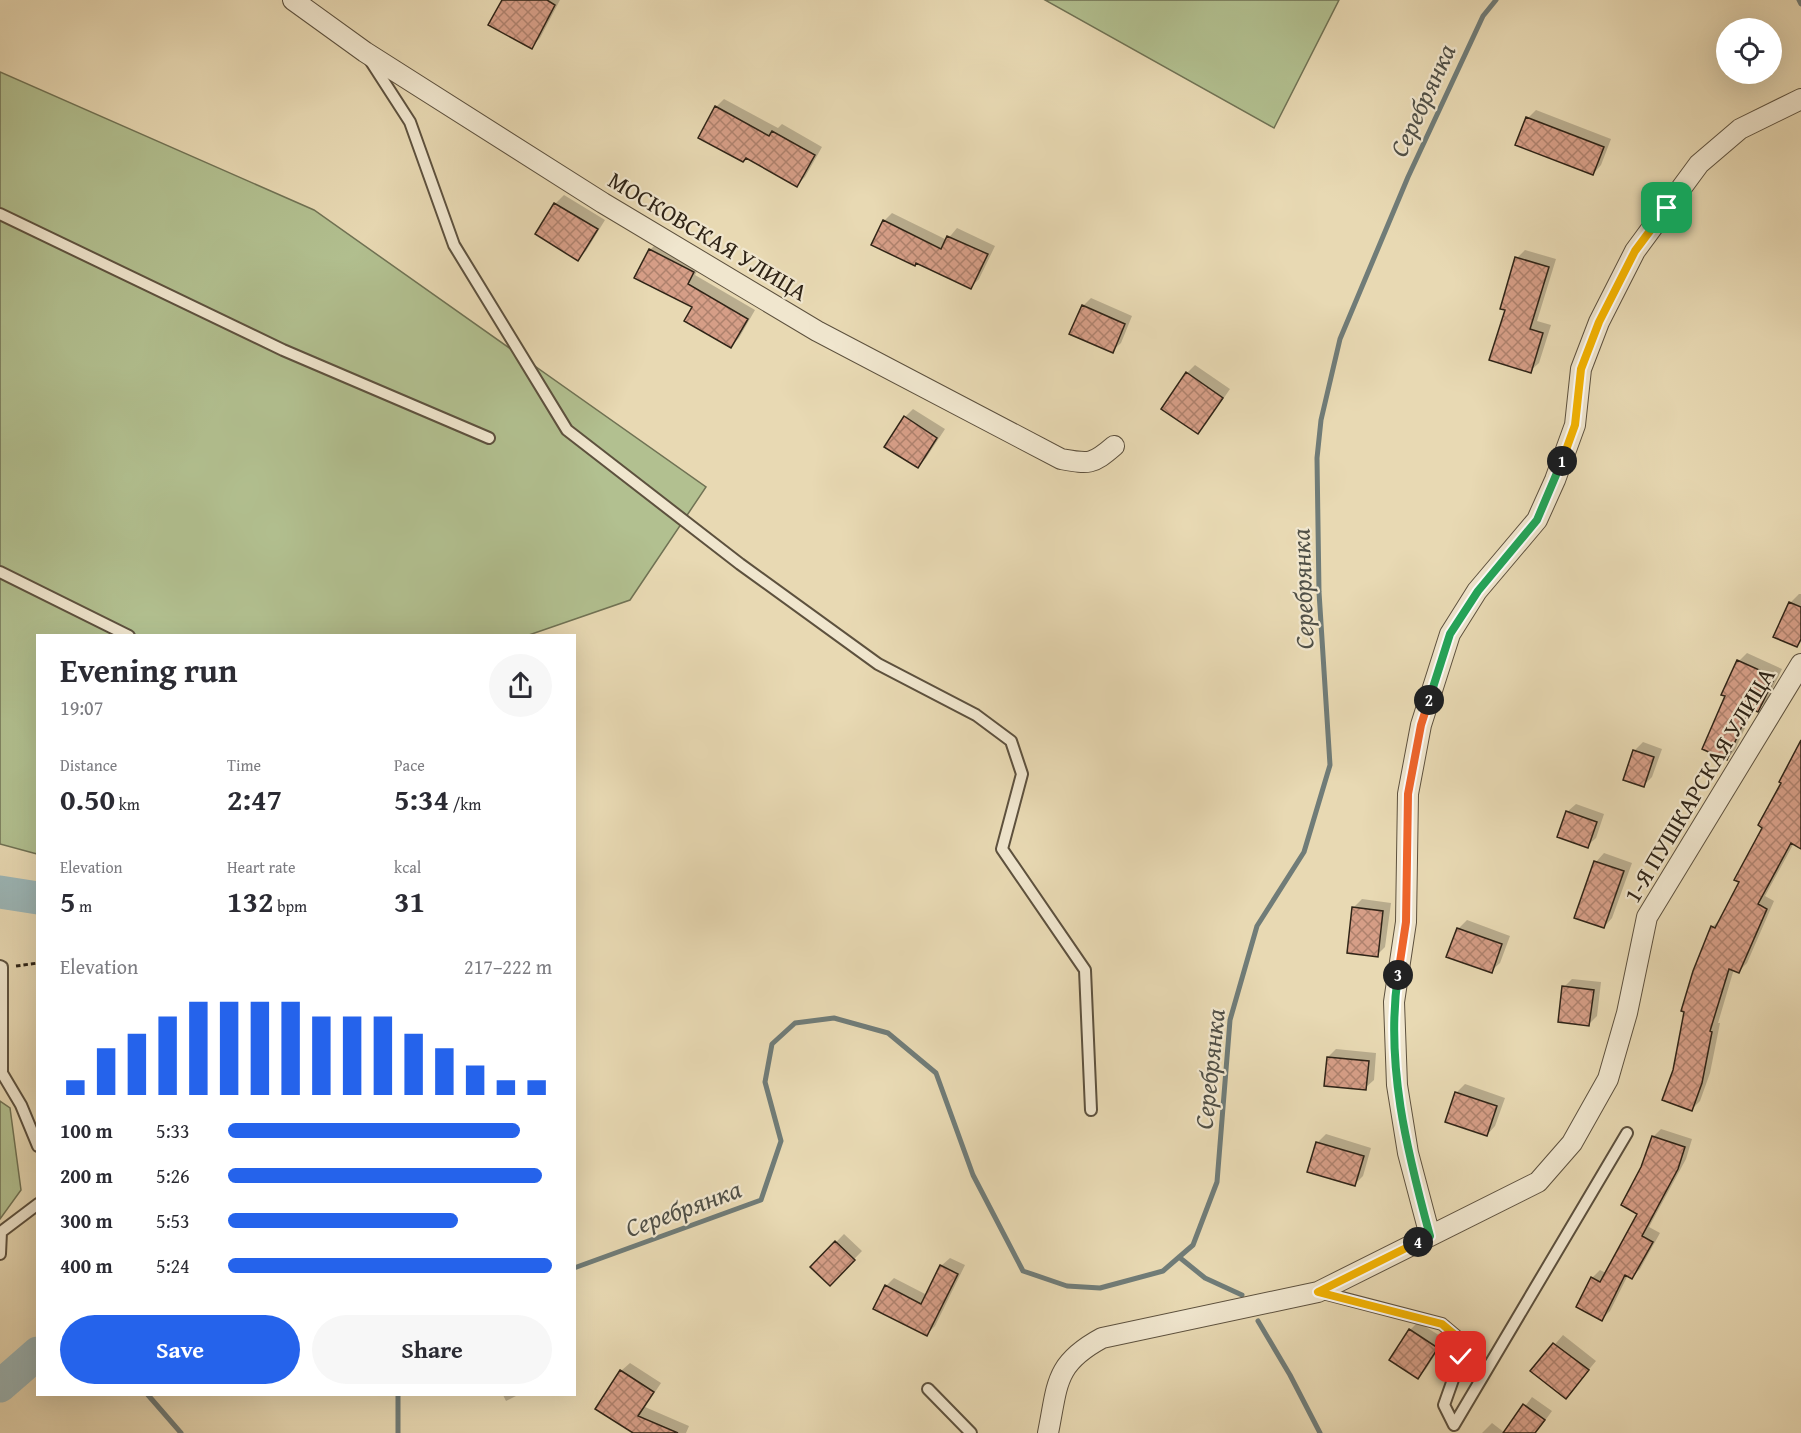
<!DOCTYPE html>
<meta charset="utf-8">
<style>
body{margin:0;font-family:"Gentium Book Plus",serif;background:#f7f7f7;color:#2b2b33;height:100vh;display:flex;flex-direction:column;font-size:22px;white-space:nowrap}
*{box-sizing:border-box;margin:0}
p{font-size:20px;color:#7c7c81}
.icon{flex:none;width:33px;height:33px;fill:none;stroke:currentColor;stroke-width:2;stroke-linecap:round;stroke-linejoin:round}
.map{position:relative;flex:1;overflow:hidden}
.panel{position:absolute;left:36px;top:634px;width:540px;height:762px;display:flex;flex-direction:column;background:#fff;border-radius:0px;box-shadow:0 6px 24px #0002}
.panel>*{flex:none}
.buttons{position:absolute;left:1716px;top:18px;display:grid;gap:12px}
.buttons a{display:grid;place-items:center;width:66px;height:66px;border-radius:50%;background:#fff;box-shadow:0 6px 24px #0002;font-size:30px}
.pin{position:absolute;display:grid;place-items:center;width:51px;height:51px;color:#fff;margin:-26px;border-radius:12px;box-shadow:0 3px 9px #0006}
.km{position:absolute;width:30px;height:30px;margin:-15px;border-radius:50%;background:#222;color:#fff;font-size:16px;line-height:30px;text-align:center}
.round{display:grid;place-items:center;flex:none;width:63px;height:63px;border-radius:32px;background:#f7f7f7}
.overview{display:flex;align-items:center;justify-content:space-between;height:102px;padding:0 24px}
h1{font-size:33px;font-weight:800;line-height:45px}
.stats{display:grid;grid-template-columns:repeat(3,1fr);gap:9px;height:102px;padding:6px 24px}
.stats div{display:grid;align-content:center}
.stats b{font-size:30px;font-weight:800}
.stats small{font-size:16px;font-weight:400}
.stats p{font-size:16px}
.chart{height:168px;padding:12px 24px}
.chart p{display:flex;justify-content:space-between}
.chart svg{width:100%;height:108px;margin-top:6px;stroke:#2563eb;stroke-width:6}
.action{display:flex;gap:12px;margin-top:auto;padding:12px 24px}
.action a{flex:1;height:69px;border-radius:36px;background:#2563eb;color:#fff;font-size:24px;font-weight:800;line-height:69px;text-align:center}
.action a+a{background:#f7f7f7;color:#2b2b33}
ul{padding:0 24px;list-style:none;font-size:20px}
li{display:grid;grid-template-columns:96px 72px 1fr;align-items:center;height:45px}
li i{height:15px;border-radius:8px;background:#2563eb}
.map>svg:first-child{display:block}
.green{fill:#b2c090;stroke:#707254;stroke-width:1.5}
.shadow{fill:#0003}
.lines{fill:none;stroke-linecap:round;stroke-linejoin:round}
.stream{stroke:#707c78;stroke-width:5}
.river{stroke:#9cb7b8;stroke-width:33}
.building{fill:url(#building-cross-hatch);stroke:#2f2417;stroke-width:1.5}
.service-casing{stroke:#5d513e;stroke-width:14}
.minor-casing{stroke:#5d513e;stroke-width:22}
.path{stroke:#2f2417;stroke-width:3;stroke-dasharray:4.5 3;stroke-linecap:butt}
.service{stroke:#f0e6ce;stroke-width:10}
.minor{stroke:#f0e6ce;stroke-width:20}
.split-1-casing{stroke:#fff;stroke-width:12}
.split-2-casing{stroke:#fff;stroke-width:12}
.split-3-casing{stroke:#fff;stroke-width:12}
.split-4-casing{stroke:#fff;stroke-width:12}
.split-5-casing{stroke:#fff;stroke-width:12}
.split-1{stroke:#f5b400;stroke-width:8}
.split-2{stroke:#22a559;stroke-width:8}
.split-3{stroke:#f0652b;stroke-width:8}
.split-4{stroke:#22a559;stroke-width:8}
.split-5{stroke:#f5b400;stroke-width:8}
.labels{text-anchor:middle;dominant-baseline:central;stroke-width:4.5;stroke-linejoin:round;paint-order:stroke}
.street-label{font-size:24px;fill:#2f2417;stroke:#f0e6ce}
.water-label{font-size:26px;font-style:italic;fill:#505047;stroke:#f0e6ce}
</style>
<div class="map">
<svg width="1801" height="1433" viewBox="0 0 1801 1433">
<defs>
<pattern id="building-cross-hatch" width="8" height="8" patternUnits="userSpaceOnUse" patternTransform="scale(1.5)"><rect width="8" height="8" fill="#d69e87"/><path d="M0 0l8 8M0 8l8-8" fill="none" stroke="#ae816d"/></pattern>
</defs>
<rect width="100%" height="100%" fill="#e8d9b3"/>
<filter id="stains"><feTurbulence type="fractalNoise" baseFrequency=".00333" numOctaves="4"/><feColorMatrix values="0 0 0 0 .2 0 0 0 0 .09 0 0 0 0 .02 0 0 0 .5 -.17"/></filter>
<radialGradient id="worn" r=".72"><stop offset=".6" stop-color="#630" stop-opacity="0"/><stop offset="1" stop-color="#630" stop-opacity=".3"/></radialGradient>
<path class="green" d="M1045,0h294l-65,128z
M0,72l314,138 392,277 -76,113 -104,36h-488l-1,218 -37,-10z
M0,1101l10,7 11,82 -21,29z"/>
<path class="shadow" d="M504,0h56l-20,38 -9,9z
M724,99l54,29 4,-4 40,23 -17,30 -8,8 -50,-28 -31,-50z
M1536,110l75,29 -10,26 -8,9 -65,-56z
M564,195l41,25 -19,31 -8,8 -41,-25 19,-31z
M892,213l55,27 10,-12 38,18 -16,33 -8,8 -54,-25 -2,2 -31,-43z
M658,242l43,22 -6,11 60,35 -16,28 -9,9 -36,-40 -44,-57z
M1525,250l31,9 -19,62 14,4 -12,38 -9,8 -23,-62 10,-51z
M1091,298l41,18 -11,27 -9,8 -29,-45z
M1195,365l35,24 -24,35 -8,8 -11,-59z
M913,409l32,20 -19,29 -8,9 -13,-50z
M1799,594h2v48l-4,4 -22,-10 15,-33z
M1747,653l35,16 -16,33 -9,8 -3,-2 -19,42 -8,9v-63l12,-35z
M1643,742l19,7 -10,28 -8,8 -10,-34z
M1801,744v103l-7,-4 -29,53 9,5 -27,62 -8,8 -5,-2 -16,54h2l-10,50 -10,28 -8,8 -17,-39 37,-143 9,-8 20,-38z
M1576,804l28,10 -8,24 -9,8 -20,-34z
M1604,853l28,10 -20,55 -8,9 -8,-65z
M1362,899l29,4 -6,44 -8,8 -24,-47z
M1467,920l43,16 -10,27 -9,8 -33,-42z
M1572,979l29,3 -4,34 -8,8 -25,-37z
M1336,1049l40,4 -2,27 -9,8 -37,-31z
M1465,1084l40,14 -10,28 -8,9 -31,-42z
M1661,1129l31,10 -6,20 -37,68 11,6 -20,36 -8,8 -4,-2 -18,36 -8,8 -10,-41 8,-8 6,3 34,-60 3,-45 10,-31z
M1326,1134l45,14 -8,28 -8,8 -38,-41z
M844,1234l18,17 -32,33 -18,-17z
M950,1258l15,7 -30,61 -8,8 -41,-48 8,-8 33,17 14,-29z
M1418,1322l27,17 -19,30 -8,8 -8,-47z
M1563,1335l33,26 -30,36 -34,-26z
M630,1363l31,20 -16,24 44,19 -3,7h-51l-14,-62z
M503,1395h15l-12,6z
M1532,1397l20,14 -16,22h-31z
M1492,1423l13,10h-23z"/>
<g class="lines">
<path class="stream" d="M1799,0l2,4
M1179,1257l26,21 37,17
M574,1268l187,-68 20,-59 -16,-59 7,-38 23,-21 39,-5 54,15 48,40 37,102 50,96 44,15 33,2 63,-17 30,-26 24,-63 13,-162 27,-94 47,-74 26,-87 -11,-173 -2,-134 4,-38 19,-81 68,-162 75,-161 13,-16
M1258,1321l32,54 30,58
M148,1395l33,38
M398,1395v38"/>
<path class="river" d="M0,892l38,6
M0,1386l38,-33"/>
</g>
<path class="building" d="M502,0h45l8,5 -23,44 -44,-24z
M715,106l54,30 3,-5 43,24 -18,32 -51,-29 -3,4 -45,-24z
M1526,117l78,30 -11,28 -78,-30z
M554,203l44,26 -20,32 -43,-27z
M883,220l58,29 6,-13 41,18 -17,35 -55,-26 -1,3 -44,-21z
M649,249l45,23 -6,12 60,35 -17,29 -47,-27 8,-14 -58,-29z
M1515,257l34,10 -19,62 13,4 -12,40 -42,-13 16,-50 -5,-1z
M1082,305l43,19 -12,29 -44,-19z
M1186,372l37,26 -25,36 -37,-25z
M904,416l33,22 -19,30 -34,-21z
M1789,602l12,5v32l-4,8 -24,-10z
M1737,660l38,17 -17,35 -8,-4 -23,52 -25,-11 23,-53 -4,-1z
M1801,740v109l-10,-6 -33,61 9,5 -28,64 -10,-4 -19,62 2,1 -10,51 -10,28 -30,-11 11,-30 11,-58 -3,-1 12,-40 18,-45 4,2 24,-46 -5,-2 28,-52 -4,-3 23,-42 -2,-1z
M1633,750l21,7 -10,30 -21,-7z
M1566,811l31,11 -9,26 -31,-11z
M1594,861l30,10 -20,57 -30,-10z
M1352,907l31,4 -5,46 -31,-4z
M1457,928l45,16 -10,29 -46,-16z
M1562,986l32,4 -5,36 -31,-4z
M1327,1057l42,4 -3,29 -42,-4z
M1455,1092l42,14 -10,30 -42,-14z
M1652,1136l33,11 -7,22 -36,67 11,6 -21,37 -7,-4 -23,46 -26,-14 15,-30 9,5 37,-68 -16,-9 20,-38z
M1316,1142l48,14 -9,30 -48,-14z
M835,1241l20,19 -25,26 -20,-19z
M940,1265l18,9 -31,62 -54,-27 12,-24 36,19z
M1409,1329l29,19 -20,31 -29,-19z
M1553,1343l36,27 -23,29 -36,-28z
M620,1370l34,22 -16,24 40,17h-45l-38,-24z
M1523,1404l22,16 -10,13h-32z"/>
<g class="lines">
<g class="service-casing">
<path id="service" d="M370,60l40,62 44,123 113,185 173,134 138,100 98,51 35,26 11,33 -20,75 83,121 6,140
M0,214l283,136 206,88
M0,572l129,64
M0,966l2,1v106l19,32 17,41
M0,1254l1,-22 37,-28
M1319,1292l123,32 19,16v17l-17,48 10,20
M928,1389l43,44
M1454,1425l173,-292"/>
</g>
<g class="minor-casing">
<path id="minor" d="M293,0l72,52 238,151 214,128 244,128c28,5 31,6 53,-13
M1430,1236l-22,-83 -11,-68 -3,-83 12,-80 2,-128 13,-69 29,-91 27,-43 60,-71 18,-40 20,-55 6,-56 18,-47 36,-71 64,-87 41,-35 61,-30
M1048,1433c10,-49 6,-69 54,-95l216,-46 220,-110 34,-39 36,-64 19,-66 20,-96 154,-253"/>
</g>
<path class="path" d="M16,966l22,-3"/>
<use href="#service" class="service"/>
<use href="#minor" class="minor"/>
</g>
<g class="lines">
<g class="split-1-casing">
<path id="split-1" d="M1562,461l13,-36 6,-56 18,-47 36,-71 32,-43"/>
</g>
<g class="split-2-casing">
<path id="split-2" d="M1429,700l21,-66 28,-43 59,-71 25,-59"/>
</g>
<g class="split-3-casing">
<path id="split-3" d="M1398,975l8,-53 2,-128 13,-69 8,-25"/>
</g>
<g class="split-4-casing">
<path id="split-4" d="M1398,975c-13,89 9,176 32,261l-12,6"/>
</g>
<g class="split-5-casing">
<path id="split-5" d="M1418,1242l-100,50 124,32 19,16v17"/>
</g>
<use href="#split-1" class="split-1"/>
<use href="#split-2" class="split-2"/>
<use href="#split-3" class="split-3"/>
<use href="#split-4" class="split-4"/>
<use href="#split-5" class="split-5"/>
</g>
<g class="labels">
<g class="street-label">
<text transform="translate(708 236) rotate(31)">МОСКОВСКАЯ УЛИЦА</text>
<text transform="translate(1699 785) rotate(-59)">1-Я ПУШКАРСКАЯ УЛИЦА</text>
</g>
<g class="water-label">
<text transform="translate(1422 100) rotate(-65)">Серебрянка</text>
<text transform="translate(1302 589) rotate(-92)">Серебрянка</text>
<text transform="translate(1209 1069) rotate(-84)">Серебрянка</text>
<text transform="translate(683 1208) rotate(-20)">Серебрянка</text>
</g>
</g>
<rect width="100%" height="100%" filter="url(#stains)"/>
<rect width="100%" height="100%" fill="url(#worn)"/>
</svg>
<div class="buttons">
<a><svg class="icon" aria-label="locate" viewBox="0 0 24 24"><circle cx="12" cy="12" r="6"/><path d="M12 2v4M12 18v4M2 12h4M18 12h4"/></svg></a>
</div>
<div class="pin" style="left:1667px;top:208px;background:#1e9e55"><svg class="icon" aria-label="arrive" viewBox="0 0 24 24"><path d="M6 21V4h12l-3 4 3 4H6"/></svg></div>
<div class="pin" style="left:1461px;top:1357px;background:#d93025"><svg class="icon" aria-label="check" viewBox="0 0 24 24"><path d="M5 12l5 5 9-10"/></svg></div>
<b class="km" style="left:1562px;top:461px">1</b>
<b class="km" style="left:1429px;top:700px">2</b>
<b class="km" style="left:1398px;top:975px">3</b>
<b class="km" style="left:1418px;top:1242px">4</b>
<section class="panel">
<div class="overview"><div><h1>Evening run</h1><p>19:07</p></div><a class="round"><svg class="icon" aria-label="share" viewBox="0 0 24 24"><path d="M12 15V3M7 8l5-5 5 5M5 13v7h14v-7"/></svg></a></div>
<div class="stats">
<div><p>Distance</p><b>0.50<small> km</small></b></div>
<div><p>Time</p><b>2:47</b></div>
<div><p>Pace</p><b>5:34<small> /km</small></b></div>
</div>
<div class="stats">
<div><p>Elevation</p><b>5<small> m</small></b></div>
<div><p>Heart rate</p><b>132<small> bpm</small></b></div>
<div><p>kcal</p><b>31</b></div>
</div>
<div class="chart"><p><span>Elevation</span>217–222 m</p>
<svg viewBox="0 0 160 44" preserveAspectRatio="none"><path d="M5 44V38M15 44V25M25 44V19M35 44V12M45 44V6M55 44V6M65 44V6M75 44V6M85 44V12M95 44V12M105 44V12M115 44V19M125 44V25M135 44V32M145 44V38M155 44V38"/></svg>
</div>
<ul>
<li><b>100 m</b>5:33<i style="width:90%"></i></li>
<li><b>200 m</b>5:26<i style="width:97%"></i></li>
<li><b>300 m</b>5:53<i style="width:71%"></i></li>
<li><b>400 m</b>5:24<i style="width:100%"></i></li>
</ul>
<div class="action"><a>Save</a><a>Share</a></div>
</section>
</div>
